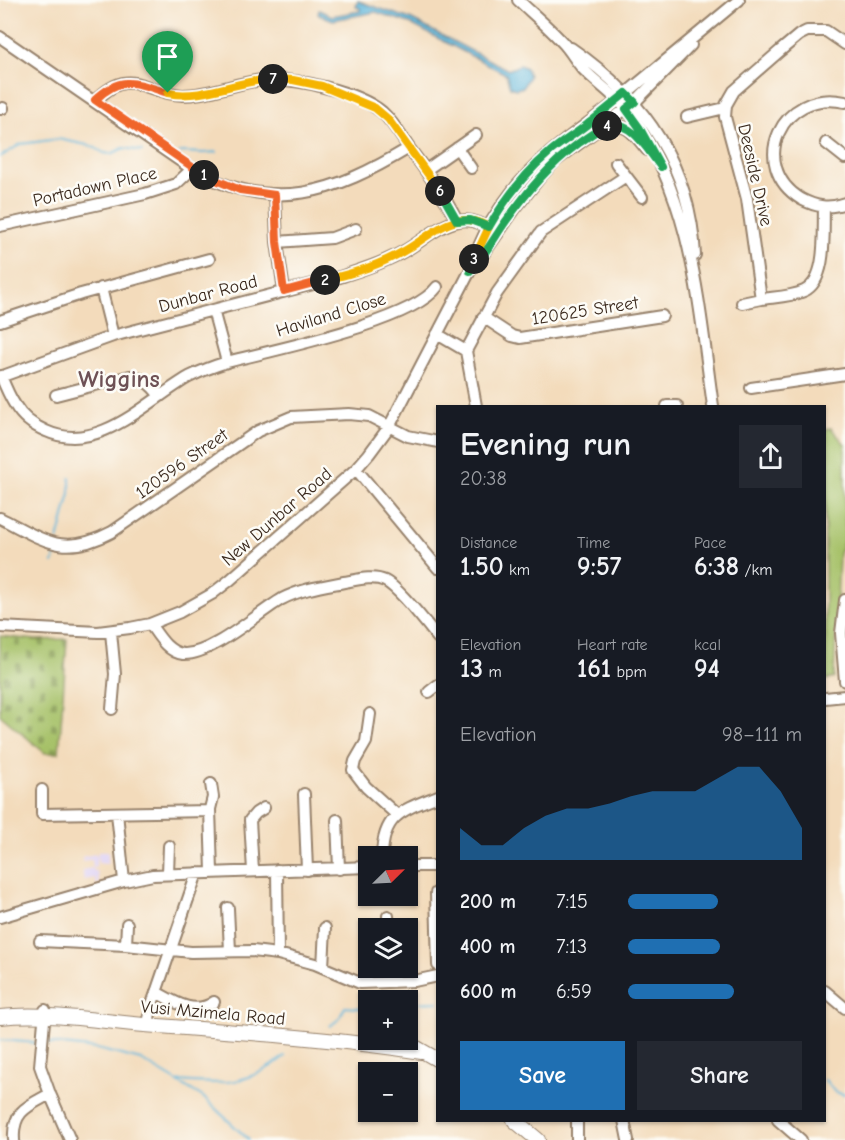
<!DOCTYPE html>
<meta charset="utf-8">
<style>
body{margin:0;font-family:"Comic Neue",sans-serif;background:#242831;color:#f1f3f6;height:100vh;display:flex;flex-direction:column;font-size:22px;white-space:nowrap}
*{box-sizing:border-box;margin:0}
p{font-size:20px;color:#9ea1a6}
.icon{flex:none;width:33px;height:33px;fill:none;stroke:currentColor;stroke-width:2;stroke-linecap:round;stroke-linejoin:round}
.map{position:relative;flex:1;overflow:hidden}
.panel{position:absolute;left:436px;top:405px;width:390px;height:717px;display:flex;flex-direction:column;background:#171b24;border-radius:0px;box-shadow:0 2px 4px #0004}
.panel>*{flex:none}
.needle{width:39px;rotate:66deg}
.fabs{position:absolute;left:358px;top:846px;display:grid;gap:12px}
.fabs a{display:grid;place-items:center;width:60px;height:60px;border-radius:0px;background:#171b24;box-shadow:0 2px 4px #0004;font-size:30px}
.pin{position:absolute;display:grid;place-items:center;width:51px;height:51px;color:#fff;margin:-62px -26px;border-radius:50% 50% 50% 0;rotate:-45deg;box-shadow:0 0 6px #0007}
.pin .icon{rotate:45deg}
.km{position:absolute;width:30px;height:30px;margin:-15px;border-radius:50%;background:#222;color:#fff;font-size:16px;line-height:30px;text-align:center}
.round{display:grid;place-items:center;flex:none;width:63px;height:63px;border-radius:0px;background:#242831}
.headline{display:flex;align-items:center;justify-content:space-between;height:102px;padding:0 24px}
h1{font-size:33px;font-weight:600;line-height:45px}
.figures{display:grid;grid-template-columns:repeat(3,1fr);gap:9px;height:102px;padding:6px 24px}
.figures div{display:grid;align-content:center}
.figures b{font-size:26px;font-weight:600}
.figures small{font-size:16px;font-weight:400}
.figures p{font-size:16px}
.chart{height:168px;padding:12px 24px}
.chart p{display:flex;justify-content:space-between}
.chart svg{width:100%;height:108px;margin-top:6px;fill:#1f6fb2;opacity:.7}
.primary-button{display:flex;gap:12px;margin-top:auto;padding:12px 24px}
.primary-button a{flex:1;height:69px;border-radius:0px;background:#1f6fb2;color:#fff;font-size:24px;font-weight:600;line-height:69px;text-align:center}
.primary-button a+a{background:#242831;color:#f1f3f6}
ul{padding:0 24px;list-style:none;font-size:20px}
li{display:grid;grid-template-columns:96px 72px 1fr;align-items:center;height:45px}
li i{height:15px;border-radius:8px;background:#1f6fb2}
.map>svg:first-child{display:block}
.built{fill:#e0d4f4}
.green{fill:#a6c167;stroke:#707642;stroke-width:1.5}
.cemetery{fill:url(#cemetery-stones);stroke:#707642;stroke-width:1.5}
.water{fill:#5cb4d9;stroke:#4c6f7c;stroke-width:1.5}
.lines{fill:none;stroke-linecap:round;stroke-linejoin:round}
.stream{stroke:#5cb4d9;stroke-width:2}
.minor-casing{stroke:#97826c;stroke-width:14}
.major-casing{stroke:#97826c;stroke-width:16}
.minor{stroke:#fff;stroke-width:10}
.major{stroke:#fff;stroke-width:14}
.split-1-casing{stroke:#fff;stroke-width:12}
.split-2-casing{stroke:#fff;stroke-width:12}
.split-3-casing{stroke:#fff;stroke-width:12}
.split-4-casing{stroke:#fff;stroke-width:12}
.split-5-casing{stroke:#fff;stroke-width:12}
.split-6-casing{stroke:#fff;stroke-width:12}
.split-7-casing{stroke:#fff;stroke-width:12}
.split-8-casing{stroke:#fff;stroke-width:12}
.split-1{stroke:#f0652b;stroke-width:8}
.split-2{stroke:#f0652b;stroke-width:8}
.split-3{stroke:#f5b400;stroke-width:8}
.split-4{stroke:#22a559;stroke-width:8}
.split-5{stroke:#22a559;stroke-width:8}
.split-6{stroke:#22a559;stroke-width:8}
.split-7{stroke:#f5b400;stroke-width:8}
.split-8{stroke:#f5b400;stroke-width:8}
.labels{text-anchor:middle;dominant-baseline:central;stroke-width:5;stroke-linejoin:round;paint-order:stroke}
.street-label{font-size:18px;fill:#3b2a1e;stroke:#fdfcf7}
.district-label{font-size:24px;font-weight:bold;fill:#6e5155;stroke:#fdfcf7}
</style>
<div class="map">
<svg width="845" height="1140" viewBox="0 0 845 1140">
<defs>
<pattern id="cemetery-stones" width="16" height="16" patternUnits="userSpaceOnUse" patternTransform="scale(1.5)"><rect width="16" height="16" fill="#a6c167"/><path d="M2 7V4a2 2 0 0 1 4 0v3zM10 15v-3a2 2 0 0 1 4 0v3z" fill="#889d54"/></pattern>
</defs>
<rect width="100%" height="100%" fill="#fdfcf7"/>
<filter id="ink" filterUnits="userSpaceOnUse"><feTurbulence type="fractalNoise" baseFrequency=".0167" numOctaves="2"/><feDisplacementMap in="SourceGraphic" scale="12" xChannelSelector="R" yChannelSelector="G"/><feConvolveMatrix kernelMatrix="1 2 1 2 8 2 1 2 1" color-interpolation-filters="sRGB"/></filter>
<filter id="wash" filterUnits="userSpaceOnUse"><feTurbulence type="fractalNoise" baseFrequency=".008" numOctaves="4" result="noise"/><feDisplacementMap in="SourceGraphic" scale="24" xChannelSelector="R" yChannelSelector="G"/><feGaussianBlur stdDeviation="1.35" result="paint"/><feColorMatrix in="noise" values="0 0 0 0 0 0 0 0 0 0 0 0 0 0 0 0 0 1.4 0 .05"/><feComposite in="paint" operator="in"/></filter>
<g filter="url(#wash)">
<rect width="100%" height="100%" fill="#f3dbbb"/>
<path class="built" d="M98,852h10v7l-1,5 -9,-1v-5l-2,1v8l-3,1 1,3h3l2,13h-3l-1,-6 -11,2 -2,-10 11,-2 -1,-9 -9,2 -1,-4 14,-3 1,4z"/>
<path class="green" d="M831,428l14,16v94l-6,16 -5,124 -9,2v-251z"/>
<path class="cemetery" d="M0,636l36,4 31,-1 -8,114h-14l-45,-38z"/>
<path class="water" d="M358,1l52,18 98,51 12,-5 6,3 3,8 -6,11 -7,2 -6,-2 -4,-13 -97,-51 -33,-11 -43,8 -15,-6 1,-4 13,6 28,-5v-3l-4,-1z"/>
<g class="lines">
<path class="stream" d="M180,152l24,1 13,-1
M0,157l21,-13 37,-5 34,7 12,7 7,1 13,-6 18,3
M58,540l12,-47v-15
M53,563l4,-15
M408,1003l30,-1
M330,1026l9,-7 6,-12 24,2
M0,1040l38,3
M47,1043l50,6 44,11 62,37 46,43
M825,1080l10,12 10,3
M180,1081c43,4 69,4 105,-25"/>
</g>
</g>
<g filter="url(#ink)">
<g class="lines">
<g class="minor-casing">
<path id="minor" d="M518,0c15,14 32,28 46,44 7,8 12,17 19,25 16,16 36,29 49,47 61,84 67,192 81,290
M0,37l192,132c81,46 142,24 217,-21
M571,48c73,50 119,116 124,207
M95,101c37,-37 48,-7 88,-6 28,0 54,-13 81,-15 31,-3 94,12 118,32 11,10 19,24 27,36 18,24 35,47 48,73
M845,102c-64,-14 -98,64 -44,97 15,8 28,10 44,4
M0,109l3,-1
M687,117l38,-9
M604,127c22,-7 31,8 43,23
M826,143l19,15
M457,148l14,20
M616,163l26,34
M426,170l50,-35
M275,195l2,47 7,49
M824,207c-1,24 4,73 -20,84 -13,6 -29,6 -43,8l-14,-100 -22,-82 1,-12 8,-14 47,-41 18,-15 8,-4h19l19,13
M0,226l145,-32 31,-10 16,-15
M277,242l55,-4 24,-9
M475,266l39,-56 27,-34 14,-15 80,-59 56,-57
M101,288l12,48
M742,303l19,-4
M213,310l14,52
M483,317l29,19 8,2 142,-22
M0,321l81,-27 128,-35
M437,334l29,17 10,55
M466,351l31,-58 44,-61 85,-56
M1,376c4,10 8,20 14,29 7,12 19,21 31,26 52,24 101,-30 143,-54 12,-6 25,-11 38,-15 46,-12 185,-40 210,-75
M0,377l113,-41 227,-59c23,-8 46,-15 66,-27 16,-9 34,-26 53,-29 15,-3 27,5 39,12
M751,388l94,-14
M56,395l74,-19c13,2 21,8 29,19
M667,406h10
M356,469l82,99
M0,518c44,22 63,40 112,14l146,-101 33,-14 58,-3 20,2 39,20 30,6
M845,600l-4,33 4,48
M150,624c8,11 17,28 33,30 27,2 75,-41 99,-55 19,-10 41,-13 62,-17 12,-2 29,-7 41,-1 14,7 42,43 53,57
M0,627l98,5 32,-4 20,-4 30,-12 32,-18 18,-14 126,-111 13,-15 20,-27 81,-156c13,-46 45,-89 81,-119 19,-17 41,-31 61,-47 42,-35 85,-70 127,-105
M111,632l4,42 -3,35
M429,692l9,-7
M825,698l20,-2
M370,714l-4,28 -11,19 -2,9 13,17 31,28
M211,784l2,13 -3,12 2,63
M42,790v24l168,-3
M304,794l3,76
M117,813l7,68
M337,820l2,49
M382,856c1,-42 21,-46 56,-60
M408,866h30
M277,870l1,84
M253,871l-3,-51 6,-7 8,-5
M168,873l1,-27
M436,893l2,72
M228,908l2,43
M388,916l1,12
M0,917l124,-36 29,-6 216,-8
M40,941l86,4 65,7 62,-1 25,3 37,10 45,19 54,-2 24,-5
M126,945l1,-21
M323,967l2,-39
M392,968l1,14
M825,991l20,17
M156,992c18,10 39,24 58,10
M45,1010l-5,56 10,28 20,46
M148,1025l3,-18 46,-134
M577,1120v20
M624,1120l4,20
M778,1120l23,20
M14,1140c-2,-29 14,-34 36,-46"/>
</g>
<g class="major-casing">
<path id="major" d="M0,1017c46,-5 99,4 145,8 93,7 186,13 277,27
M417,1048l21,12
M514,1120l24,20"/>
</g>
<use href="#minor" class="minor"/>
<use href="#major" class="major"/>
</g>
</g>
<g class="lines" filter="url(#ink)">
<g class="split-1-casing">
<path id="split-1" d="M168,93c-32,-10 -46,-19 -73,7l109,75"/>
</g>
<g class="split-2-casing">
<path id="split-2" d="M204,175l36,15 35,5 2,47 7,49 41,-11"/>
</g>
<g class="split-3-casing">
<path id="split-3" d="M325,280c27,-6 55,-15 79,-29 17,-9 34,-26 53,-30 12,-3 22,1 32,6l-15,32"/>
</g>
<g class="split-4-casing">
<path id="split-4" d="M474,259l-4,12c15,-15 24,-33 36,-50 21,-29 43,-56 73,-78 9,-6 17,-13 28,-17"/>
</g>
<g class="split-5-casing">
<path id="split-5" d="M589,123l37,-30 9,9 -9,7 13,18 22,40c-14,-17 -29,-48 -54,-41"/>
</g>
<g class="split-6-casing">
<path id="split-6" d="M440,191l17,30 13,-1 19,7c16,-28 37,-55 62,-76 12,-10 26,-18 38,-28"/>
</g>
<g class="split-7-casing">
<path id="split-7" d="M273,79l20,1 29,6 53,22 13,11 52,72"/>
</g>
<g class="split-8-casing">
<path id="split-8" d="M168,93c35,7 70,-13 105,-14"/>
</g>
<use href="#split-1" class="split-1"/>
<use href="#split-2" class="split-2"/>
<use href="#split-3" class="split-3"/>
<use href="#split-4" class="split-4"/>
<use href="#split-5" class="split-5"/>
<use href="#split-6" class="split-6"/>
<use href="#split-7" class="split-7"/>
<use href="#split-8" class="split-8"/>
</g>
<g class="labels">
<g class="street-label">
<text transform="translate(755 175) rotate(77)">Deeside Drive</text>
<text transform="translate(95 187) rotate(-13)">Portadown Place</text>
<text transform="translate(208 294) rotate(-15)">Dunbar Road</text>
<text transform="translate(585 311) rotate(-9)">120625 Street</text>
<text transform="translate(331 315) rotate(-17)">Haviland Close</text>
<text transform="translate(182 464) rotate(-35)">120596 Street</text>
<text transform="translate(277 517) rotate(-41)">New Dunbar Road</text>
<text transform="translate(213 1013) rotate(5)">Vusi Mzimela Road</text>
</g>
<g class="district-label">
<text x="119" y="379">Wiggins</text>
</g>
</g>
</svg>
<div class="fabs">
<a><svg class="needle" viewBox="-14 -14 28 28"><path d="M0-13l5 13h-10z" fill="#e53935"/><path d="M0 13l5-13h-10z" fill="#9ea1a6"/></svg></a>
<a><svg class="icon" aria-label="layers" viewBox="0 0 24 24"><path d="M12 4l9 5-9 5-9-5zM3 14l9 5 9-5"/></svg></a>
<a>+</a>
<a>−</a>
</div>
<div class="pin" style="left:168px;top:93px;background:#1e9e55"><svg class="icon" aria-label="arrive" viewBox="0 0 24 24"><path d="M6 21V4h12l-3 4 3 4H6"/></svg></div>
<b class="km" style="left:204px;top:175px">1</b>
<b class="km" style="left:325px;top:280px">2</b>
<b class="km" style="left:474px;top:259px">3</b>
<b class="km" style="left:607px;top:126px">4</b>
<b class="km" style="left:440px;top:191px">6</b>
<b class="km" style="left:273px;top:79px">7</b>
<section class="panel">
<div class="headline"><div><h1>Evening run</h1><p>20:38</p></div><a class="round"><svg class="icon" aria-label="share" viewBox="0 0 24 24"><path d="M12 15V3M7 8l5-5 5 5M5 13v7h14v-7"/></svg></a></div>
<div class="figures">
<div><p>Distance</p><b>1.50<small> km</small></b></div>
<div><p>Time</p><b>9:57</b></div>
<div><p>Pace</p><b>6:38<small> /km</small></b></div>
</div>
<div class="figures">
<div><p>Elevation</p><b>13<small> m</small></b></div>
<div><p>Heart rate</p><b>161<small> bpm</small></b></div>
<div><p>kcal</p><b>94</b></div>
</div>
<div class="chart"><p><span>Elevation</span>98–111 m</p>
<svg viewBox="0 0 160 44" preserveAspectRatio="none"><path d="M0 44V31L10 38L20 38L30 31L40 26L50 23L60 23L70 21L80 18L90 16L100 16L110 16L120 11L130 6L140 6L150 16L160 31V44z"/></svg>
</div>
<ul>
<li><b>200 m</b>7:15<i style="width:52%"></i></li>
<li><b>400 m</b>7:13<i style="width:53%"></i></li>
<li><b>600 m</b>6:59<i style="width:61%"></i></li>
</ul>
<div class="primary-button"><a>Save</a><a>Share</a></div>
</section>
</div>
